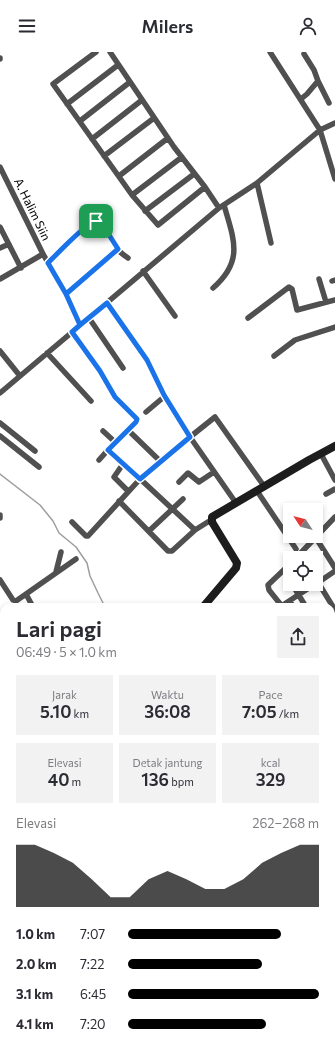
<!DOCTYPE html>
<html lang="id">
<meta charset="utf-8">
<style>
body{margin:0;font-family:Commissioner,sans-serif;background:#f2f2f3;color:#2b2b33;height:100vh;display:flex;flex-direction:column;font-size:15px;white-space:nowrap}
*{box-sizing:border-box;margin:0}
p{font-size:13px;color:#7c7c81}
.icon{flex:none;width:22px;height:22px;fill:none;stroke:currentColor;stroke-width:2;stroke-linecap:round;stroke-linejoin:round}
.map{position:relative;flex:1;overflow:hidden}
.drawer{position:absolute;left:0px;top:551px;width:335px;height:444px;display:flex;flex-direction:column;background:#fff;border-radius:12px 12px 0 0;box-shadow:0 2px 6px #0003}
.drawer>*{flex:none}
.needle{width:26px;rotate:306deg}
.controls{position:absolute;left:283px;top:451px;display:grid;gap:8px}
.controls a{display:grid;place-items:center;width:40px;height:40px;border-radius:0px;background:#fff;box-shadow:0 2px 6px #0003;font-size:20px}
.pin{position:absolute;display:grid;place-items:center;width:34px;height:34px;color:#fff;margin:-17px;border-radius:8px;box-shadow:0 2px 6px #0006}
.round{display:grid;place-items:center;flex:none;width:42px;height:42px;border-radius:0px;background:#f2f2f3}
.overview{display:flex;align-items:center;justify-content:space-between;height:68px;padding:0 16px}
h1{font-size:22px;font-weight:600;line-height:30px}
.figures{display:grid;grid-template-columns:repeat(3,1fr);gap:6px;height:68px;padding:4px 16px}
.figures div{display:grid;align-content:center;border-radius:0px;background:#f2f2f3;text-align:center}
.figures b{font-size:17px;font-weight:600}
.figures small{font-size:11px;font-weight:400}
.figures p{font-size:11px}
.chart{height:112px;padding:8px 16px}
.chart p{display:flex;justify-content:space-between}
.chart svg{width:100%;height:72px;margin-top:4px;fill:#000;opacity:.7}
ul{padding:0 16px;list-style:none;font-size:13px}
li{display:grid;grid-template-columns:64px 48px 1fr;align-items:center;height:30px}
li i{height:10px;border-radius:5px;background:#000}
header{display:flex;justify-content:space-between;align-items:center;height:52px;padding:0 16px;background:#fff;font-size:18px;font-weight:600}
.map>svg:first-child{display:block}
.green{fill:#d7d7d7}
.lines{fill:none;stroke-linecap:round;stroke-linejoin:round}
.stream{stroke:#9e9e9e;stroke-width:1.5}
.street{stroke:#505050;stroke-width:5.5}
.secondary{stroke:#1d1d1d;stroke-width:8}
.route-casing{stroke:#fff;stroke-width:8}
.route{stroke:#1a73e8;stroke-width:5}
.labels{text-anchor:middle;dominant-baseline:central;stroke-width:4;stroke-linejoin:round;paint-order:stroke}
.street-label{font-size:12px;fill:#000;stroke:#fff}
</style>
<header><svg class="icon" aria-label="menu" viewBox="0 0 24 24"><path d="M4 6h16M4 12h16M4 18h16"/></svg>Milers<svg class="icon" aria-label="person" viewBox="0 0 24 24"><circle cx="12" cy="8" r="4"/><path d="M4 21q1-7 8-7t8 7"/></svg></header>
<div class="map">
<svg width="335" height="995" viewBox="0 0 335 995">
<rect width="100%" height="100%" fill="#fff"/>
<path class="green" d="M10,991h209l-3,4h-212z"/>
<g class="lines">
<path class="stream" d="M0,422l40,31 13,16 6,12 17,14 11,16 3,13 8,17 6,12 4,2
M140,555h4
M0,988l4,-2"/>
<path class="street" d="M96,0l-43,32 79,111 26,30 47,-38
M110,0l64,95 31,40 14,21
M270,0l50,78 15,-7
M0,6v1
M318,29l11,22
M301,47l6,-5 11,-13 -4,-11 -10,-16
M67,52l51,-39
M80,69l50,-39
M92,87l50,-39
M104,104l50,-38
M0,115l43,87 23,40 14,31
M119,124l49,-38
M257,131l14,60
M132,143l50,-38
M145,159l49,-37
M0,175l21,41
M0,196l9,-4
M48,211l36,-35 10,-7c13,3 16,19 24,29 3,3 7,6 10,8
M143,219l32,45
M0,227l43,-25
M319,227l7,23
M332,229l3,-1
M213,236c31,-27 21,-48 11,-83
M66,242l52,-45
M107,251l40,57 17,35 26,42 46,66
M89,266l34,50
M248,266l41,-31 3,2 5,21 38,-10
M71,280l29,39 15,26 22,22 -1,3 -21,20 -12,-11
M0,299l20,25
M47,301l44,48
M274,304l21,-16 40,-13
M0,341l219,-185 38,-25 63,-53 15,49
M146,360l19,-16
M0,371l35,28
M0,384l39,31
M108,397l87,81
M321,402l14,26
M99,408l16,-18
M160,409l55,-44 49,69
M123,412l-9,13 14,14
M179,430l9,-9 11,9 15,-10
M257,439l39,58
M326,442l9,-5
M119,449l49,50h4l23,-21 16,-10
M0,463v3
M72,470l14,14h2l52,-57 20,-18 -32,-31
M149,479l34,-32
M316,486l19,30
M296,506l39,-41
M290,512l-22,21 1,5 12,15h2l32,-21
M284,519l6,9
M56,520l5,-20
M316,527l19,31
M0,528l13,20 3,1 60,-42
M292,532l14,23
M316,532l19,-13
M26,542l7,13
M289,549l5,6
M331,575l4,-3
M0,577l3,4
M331,724l1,-1
M0,755l4,-4
M331,866l4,-4
M0,880l4,-5
M0,886l4,2
M0,921l4,-7
M222,995l3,-4
M246,995l3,-1 4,1"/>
<path class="secondary" d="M203,555l33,-39 1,-5 -25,-41v-5l97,-57 26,-14
M0,776l4,1"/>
</g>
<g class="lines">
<g class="route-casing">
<path id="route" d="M96,169c-8,0 -40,34 -48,42l18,31 14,31 -8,7 28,39 15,26 22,22 -1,3 -28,28 32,29 50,-42 -26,-42 -17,-35 -40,-57 -27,22 -14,-31 52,-45 -14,-22 -8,-6"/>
</g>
<use href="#route" class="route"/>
</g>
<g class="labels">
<g class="street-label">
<text transform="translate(33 157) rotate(64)">A. Halim Siin</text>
</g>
</g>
</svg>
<div class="controls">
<a><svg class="needle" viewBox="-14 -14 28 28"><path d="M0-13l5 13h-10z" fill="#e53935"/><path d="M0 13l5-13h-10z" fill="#7c7c81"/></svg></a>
<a><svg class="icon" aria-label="locate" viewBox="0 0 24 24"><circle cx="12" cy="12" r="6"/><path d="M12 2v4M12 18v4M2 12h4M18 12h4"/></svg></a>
</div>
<div class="pin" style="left:96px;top:169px;background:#1e9e55"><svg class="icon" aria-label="arrive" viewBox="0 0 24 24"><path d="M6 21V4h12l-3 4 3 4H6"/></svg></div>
<section class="drawer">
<div class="overview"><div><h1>Lari pagi</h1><p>06:49 · 5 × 1.0 km</p></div><a class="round"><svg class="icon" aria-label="share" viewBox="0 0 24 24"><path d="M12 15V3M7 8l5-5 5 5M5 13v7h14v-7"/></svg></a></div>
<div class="figures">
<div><p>Jarak</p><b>5.10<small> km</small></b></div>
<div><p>Waktu</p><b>36:08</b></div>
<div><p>Pace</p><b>7:05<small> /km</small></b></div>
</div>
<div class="figures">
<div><p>Elevasi</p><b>40<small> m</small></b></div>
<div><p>Detak jantung</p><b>136<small> bpm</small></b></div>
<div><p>kcal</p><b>329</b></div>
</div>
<div class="chart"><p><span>Elevasi</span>262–268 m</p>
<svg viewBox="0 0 160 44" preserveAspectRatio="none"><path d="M0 44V6L10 6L20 11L30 17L40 27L50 38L60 38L70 27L80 22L90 27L100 33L110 33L120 27L130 17L140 11L150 6L160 6V44z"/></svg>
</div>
<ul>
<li><b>1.0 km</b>7:07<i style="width:80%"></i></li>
<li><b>2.0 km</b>7:22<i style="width:70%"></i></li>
<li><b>3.1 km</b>6:45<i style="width:100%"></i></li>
<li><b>4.1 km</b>7:20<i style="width:72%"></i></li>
</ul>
</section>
</div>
